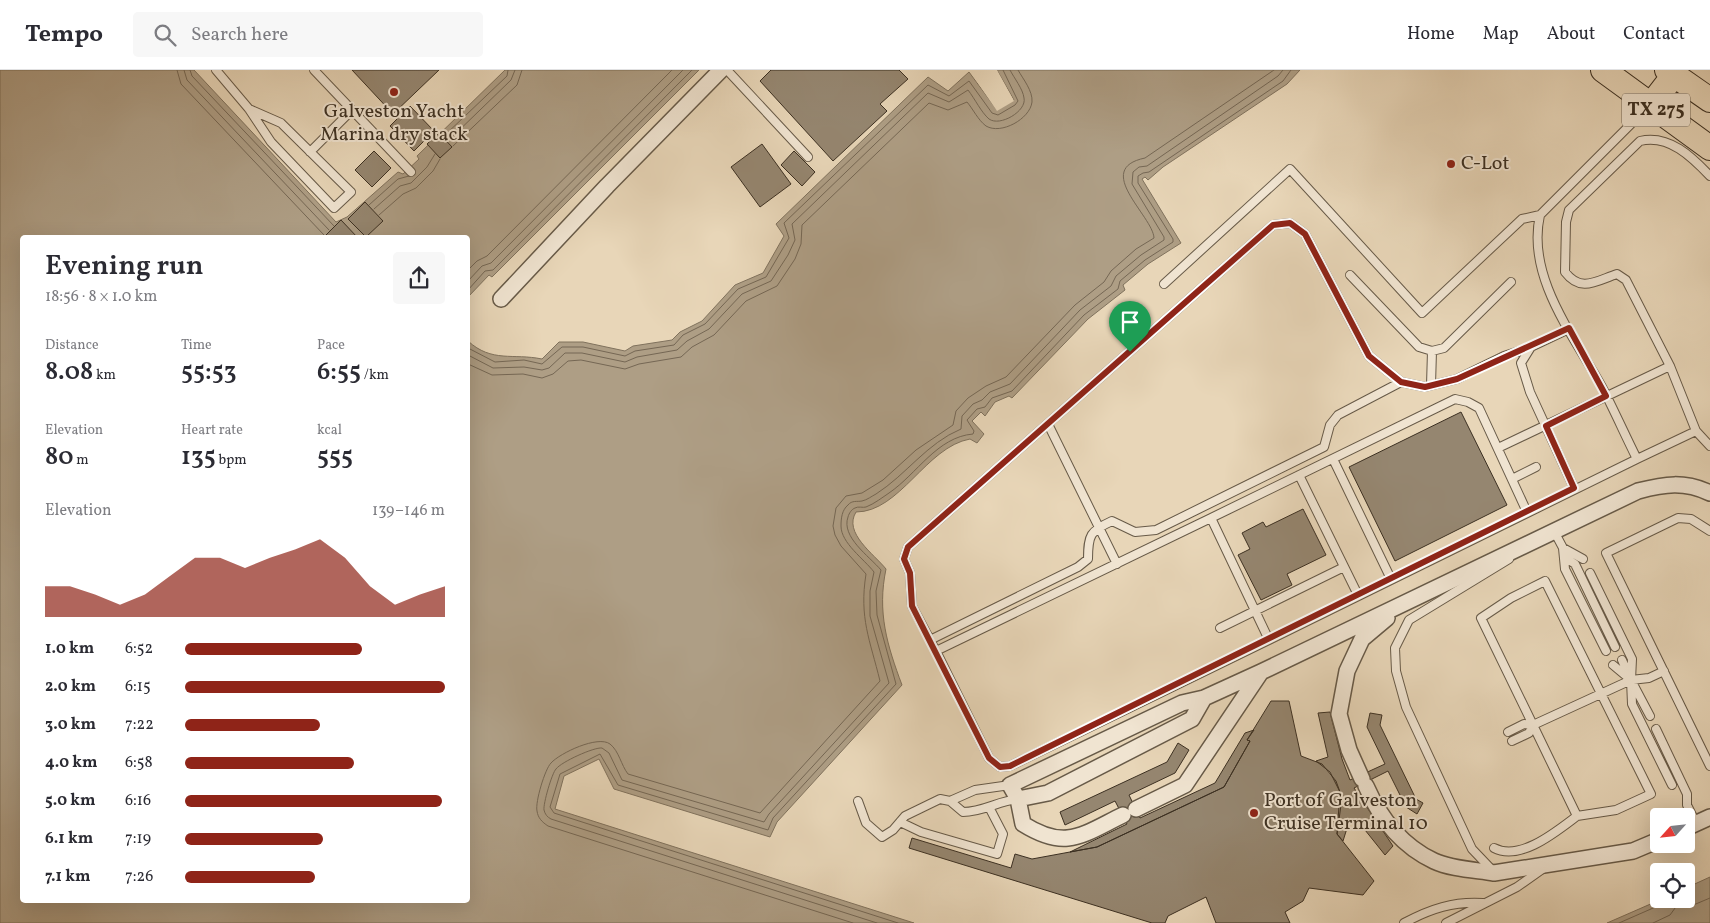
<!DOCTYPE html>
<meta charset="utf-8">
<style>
body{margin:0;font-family:Vollkorn,serif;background:#f7f7f7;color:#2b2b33;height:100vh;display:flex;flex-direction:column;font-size:19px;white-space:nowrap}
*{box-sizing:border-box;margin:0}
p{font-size:16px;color:#7c7c81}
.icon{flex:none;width:28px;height:28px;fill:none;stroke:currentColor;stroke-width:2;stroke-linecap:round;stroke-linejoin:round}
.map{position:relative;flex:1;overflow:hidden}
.drawer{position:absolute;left:20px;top:165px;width:450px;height:668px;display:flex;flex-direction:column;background:#fff;border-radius:5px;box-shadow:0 5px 20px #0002}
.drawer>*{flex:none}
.needle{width:32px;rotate:243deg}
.buttons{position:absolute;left:1650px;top:738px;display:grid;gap:10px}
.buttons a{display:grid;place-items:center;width:45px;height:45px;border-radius:5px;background:#fff;box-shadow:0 5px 20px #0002;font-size:25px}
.pin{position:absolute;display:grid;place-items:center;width:42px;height:42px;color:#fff;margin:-51px -21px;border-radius:50% 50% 50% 0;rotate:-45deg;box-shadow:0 0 5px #0007}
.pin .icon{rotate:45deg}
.round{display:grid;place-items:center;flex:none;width:52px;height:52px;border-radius:5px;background:#f7f7f7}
.overview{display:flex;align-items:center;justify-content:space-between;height:85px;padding:0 25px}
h1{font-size:28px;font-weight:600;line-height:38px}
.figures{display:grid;grid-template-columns:repeat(3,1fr);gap:8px;height:85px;padding:5px 25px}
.figures div{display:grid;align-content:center}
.figures b{font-size:25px;font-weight:600}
.figures small{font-size:14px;font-weight:400}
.figures p{font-size:14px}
.chart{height:140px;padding:10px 25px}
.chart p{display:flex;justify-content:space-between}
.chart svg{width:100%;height:90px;margin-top:5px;fill:#8f2418;opacity:.7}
ul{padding:0 25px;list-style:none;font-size:16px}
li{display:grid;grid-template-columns:80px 60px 1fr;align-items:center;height:38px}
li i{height:12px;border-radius:6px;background:#8f2418}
header{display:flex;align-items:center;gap:30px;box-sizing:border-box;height:70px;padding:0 25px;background:#fff;border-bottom:1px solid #e1e1e2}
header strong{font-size:24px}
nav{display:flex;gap:28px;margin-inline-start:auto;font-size:18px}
.search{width:350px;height:45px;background:#f7f7f7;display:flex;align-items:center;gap:12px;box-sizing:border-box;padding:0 18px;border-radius:5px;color:#7c7c81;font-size:19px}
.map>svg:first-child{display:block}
.water{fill:#ae9e85;stroke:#80725d}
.pier{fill:#e8d6b8}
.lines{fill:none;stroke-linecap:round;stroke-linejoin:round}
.shore{stroke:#756754;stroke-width:1}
.building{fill:#958670;stroke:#3c3022}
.lane-casing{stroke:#675a48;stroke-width:10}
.street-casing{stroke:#675a48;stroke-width:18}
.primary-casing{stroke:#3c3022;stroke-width:26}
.lane{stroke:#f0e4d1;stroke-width:8}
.street{stroke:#f0e4d1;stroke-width:15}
.primary{stroke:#e8d6b8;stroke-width:24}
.route-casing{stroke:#fff;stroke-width:10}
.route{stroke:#8f2418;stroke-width:6}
.poi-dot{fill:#8f2418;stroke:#f0e4d1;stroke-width:2}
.labels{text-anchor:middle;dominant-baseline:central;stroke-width:4;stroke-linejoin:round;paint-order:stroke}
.shield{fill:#f0e4d1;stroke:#726656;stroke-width:1}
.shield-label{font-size:19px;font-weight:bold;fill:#3c3022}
.poi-label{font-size:20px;fill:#3c3022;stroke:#f0e4d1;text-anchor:start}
</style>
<header>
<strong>Tempo</strong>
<div class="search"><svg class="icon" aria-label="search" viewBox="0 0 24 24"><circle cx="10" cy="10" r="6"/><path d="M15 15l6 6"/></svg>Search here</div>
<nav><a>Home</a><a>Map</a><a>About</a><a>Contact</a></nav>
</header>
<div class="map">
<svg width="1710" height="853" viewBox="0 0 1710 853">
<rect width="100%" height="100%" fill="#e8d6b8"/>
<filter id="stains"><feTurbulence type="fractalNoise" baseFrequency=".004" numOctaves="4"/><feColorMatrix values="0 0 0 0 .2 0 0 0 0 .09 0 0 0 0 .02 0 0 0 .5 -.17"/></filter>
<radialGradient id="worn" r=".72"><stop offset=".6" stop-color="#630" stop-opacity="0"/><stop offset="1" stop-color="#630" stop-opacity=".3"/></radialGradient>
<path class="water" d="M0,0h194l142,152 11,-5 51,-45 5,2 16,-15 -2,-3 88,-86h194l-207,207 -3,-2 -21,22v-59h-446v662h446v-559c24,22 45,12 74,18l17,-17h24l42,9 8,-5 39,-6 8,-8 22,-11 33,-36 28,-12 21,-37 -8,-12 152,-147 20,14 21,-19 28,38 17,-10 -17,-30h303l-13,14 -124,83 -15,13 -3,-3 -3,2 39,64 -33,21 -25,21 2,5 -37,29 -76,79 -3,-2 -14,6 -10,14 -4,-4 -9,9 12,13 -7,9 -7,-4c-44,8 -70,73 -114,73 -13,21 18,42 30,57 -9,43 1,76 16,116l-125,137 -7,15 -156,-48 -15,-30 -35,17 -9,33 359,114h-914z
M1710,807v46h-103l55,-24h24v-11z"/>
<path class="pier" d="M969,0l28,37 13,-7 -16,-30h3l17,31 -17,10z"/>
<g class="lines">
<path class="shore" d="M177,0l4,14 143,151
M184,0l3,10 142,150
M190,0l2,6 142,150
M444,66l63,-60 1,-6
M448,71l63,-61 4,-10
M453,76l64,-61 5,-15
M369,135l29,-26 11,-3
M374,139l26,-23 11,-3 16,-16 8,-13
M379,145l24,-21 13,-6 17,-17 7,-12
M468,200l9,-9 10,-5 185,-186
M468,211l14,-15 9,-3 192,-193
M468,220l17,-19 8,-1 199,-200
M468,278l27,14 29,-2 18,4 20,-17h21l42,9 10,-5 39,-6 9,-10 22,-11 33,-35 28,-12 23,-39 -5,-15 144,-138 21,11 20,-15 23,32 6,2 17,-10 3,-4 -15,-31
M468,285l25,13 31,-1 18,3 7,-2 16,-15h17l43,9 12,-5 40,-7 10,-9 22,-12 33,-35 29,-13 17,-26 7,-15 -3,-16 136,-131 21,9 19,-12c7,9 13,22 21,29 11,8 38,-8 35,-21 -1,-9 -10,-20 -14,-28
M468,294l24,11 31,-1 19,4 11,-4 15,-13 13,-1 44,9 14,-5 42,-7 11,-10 22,-12 32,-34 31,-15 18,-27 6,-15 1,-19 127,-122 19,7 19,-8c6,7 11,18 19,24 15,9 44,-7 46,-24 1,-11 -9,-23 -14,-32
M853,853l-305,-97c-6,-4 -10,-8 -11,-15 -2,-9 8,-42 14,-48 9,-10 47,-28 59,-19 9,7 11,21 18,30l132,39 120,-132c-10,-41 -21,-63 -14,-107l-25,-28 -6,-11 -2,-9 3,-18 10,-12 16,-3 21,-13 33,-30 37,-25 3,-14 12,-13 18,-12 20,-9 69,-72 29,-23 7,-11 25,-22 18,-11c-1,-22 -62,-69 -9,-80l129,-88
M877,853l-326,-104c-4,-2 -6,-5 -7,-9 -1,-6 8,-37 12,-41 5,-7 38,-22 46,-21l7,5 13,27 142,42 5,-8 120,-131 -19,-67v-25l4,-19c-10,-13 -33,-29 -33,-46 0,-8 1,-16 7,-21 4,-5 9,-3 14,-4 5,-1 10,-5 14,-7 30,-19 51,-51 85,-65l1,-13 11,-12 9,-4 8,-8 20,-8 70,-74 31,-24 5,-10 25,-21 23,-15v-3l-32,-53 1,-12 6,-5 8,-1 131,-90 5,-6
M898,853l-344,-110 -4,-6 10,-33 40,-20 18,31 150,45 5,-12 123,-134 -19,-69 -1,-24 5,-21c-12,-14 -40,-33 -33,-53 1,-4 4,-8 7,-9 3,-2 8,0 11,-1 8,-3 17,-10 23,-14 28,-19 48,-56 84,-59l1,-3 -7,-11 10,-11 8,-2 7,-9 20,-7 72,-76 34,-26 2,-8 25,-21 28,-18v-3l-35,-56v-7l5,-3 6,-1 134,-91 8,-11
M1619,853l41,-18 4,-6
M1653,853l17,-8 8,-11 13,2 19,-8"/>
</g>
<path class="building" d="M352,0h87l-46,44z
M771,0h128l9,9 -28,25 7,7 -54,50 -73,-80z
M410,36l24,25 -20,20 -24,-25z
M439,63l13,14 -12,11 -13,-14z
M762,74l29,40 -31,23 -29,-40z
M374,81l17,17 -19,19 -17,-17z
M794,81l21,21 -13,14 -21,-21z
M365,132l18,19 -17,16 -18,-18z
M341,150l17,18h-35z
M1461,342l46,93 -112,56 -46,-94z
M1303,439l23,46 -39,19 5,11 -31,15 -23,-45 12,-6 -8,-16 21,-11 3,5z
M1271,631h18l12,55 21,8 14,17 4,11 1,13 -4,29 37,47 -11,14 -54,-7 -6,13 -18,11 5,11h-74l-10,-26 -38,19 -3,7h-13l-243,-75 3,-10 99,30 4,-14 17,5 65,-12 127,-60 26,-46 -3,-1z
M1330,642l12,47 8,21 35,-16 -18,-37 3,-14 12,2 -2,10 36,74 7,4 -6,11 -11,-7 -18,-36 -34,17 39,58 -8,9 -28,-35 -9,5 -5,16 -6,-7 3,-42 -10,-20 -14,-11 12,-4 -10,-44z
M1254,660l-7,10 3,1 -26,46 -127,60 -27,5 57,-28 -12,-23 -50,24 -5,-13 107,-50 11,-19 11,7 -14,23 -46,22 11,23 75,-35 30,-50z"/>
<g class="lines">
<g class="lane-casing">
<path id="lane" d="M216,0l33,39 22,33 63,66 17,-16 -70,-69 -32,-14
M314,0l97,102
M727,0l81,87
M310,82l42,-42
M1350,205l69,72 13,4 12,-3 67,-66
M1164,214l126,-115 132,144 100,-94 18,-4
M1569,259l-38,18 -10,16 9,29 44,96
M1431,315l1,-34
M1048,354l69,140
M1696,361l14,15
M1498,378l172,-82
M1333,389l58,120
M1637,389l59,-28 -26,-65 -44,-86 -9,-6c-21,7 -36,19 -52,-2l1,-50 3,-12 71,-69c29,-7 52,16 70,35
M1299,405l59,120
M1512,409l24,-12
M1527,442l-48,-104 -11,-6 -13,-3 -244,119 58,122 368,-181c-12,-24 -23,-49 -35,-72 -28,-51 -76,-110 -62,-172l108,-108
M1211,448l-275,133 53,107 11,9 10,-1 259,-126
M1554,461l9,17
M1710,461l-19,-12 -13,-1 -72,35 104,213
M1564,487l11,7 40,83
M1583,489l-20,-11 2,21 41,82
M1590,503l42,86 -1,21 -18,-15
M1220,558l124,-61
M930,570l148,-73 10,-8c0,-24 2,-28 24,-38l23,11 21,-2 168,-83 6,-22 8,-10 63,-33
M936,581l-24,-45 -2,-33 -6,-14 4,-12 365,-322 17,-2 15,11 64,122 32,26 24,5 32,-8 47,-23 27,-9
M1622,590l7,16
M1650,646l-19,-36 1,24 40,81
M1533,655l-52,-107 30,-20 34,-17 106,213 -35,16 -39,6 -44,-91 98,-45 18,-2 15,-7
M1656,659l31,65v11l9,18
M1508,662l16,-8 9,1
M1512,671l17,-8 4,-8
M858,731l8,22 16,14 11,-7 12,-14 35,-17 10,2 25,-11 35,-5
M950,731l13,11c20,0 35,-11 55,-13
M900,752l21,10 76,22 6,-20 -14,-27
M1494,778c26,14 63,-17 83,-32
M1493,801l-21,-22 -66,-142 -10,-36 -1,-23 14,-28 100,-61
M1404,853c26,-14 50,-22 79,-20
M1446,853l71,-36 27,-19"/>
</g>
<g class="street-casing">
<path id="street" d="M501,229l106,-113 114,-116
M1362,709l-13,-29 -10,-36 8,-43 15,-32 25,-21
M1366,716c14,32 36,60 68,75 17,8 42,9 60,12l139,-22 26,-11
M1018,729l30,-6 144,-74 12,-21
M1136,739l49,-24 76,-113
M1123,745c-41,20 -57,36 -100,9l-5,-25 -8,-14 172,-82 22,-5 57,-26 377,-181c27,-7 46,-10 72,2
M1686,758l24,-11"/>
</g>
<g class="primary-casing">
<path id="primary" d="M1603,0l107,78
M1667,0l43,30
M1650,36l24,-31"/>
</g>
<use href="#lane" class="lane"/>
<use href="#street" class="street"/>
<use href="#primary" class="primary"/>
</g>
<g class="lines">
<g class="route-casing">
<path id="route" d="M1290,153l15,11 64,122 32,26 24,5 32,-8 112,-51 37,68 -60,30 28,62 -548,270 -16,8 -10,1 -11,-9 -77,-152 -2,-33 -6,-14 4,-12 365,-322z"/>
</g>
<use href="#route" class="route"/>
</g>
<g class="poi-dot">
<circle cx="394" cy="22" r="5"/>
<circle cx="1451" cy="94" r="5"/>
<circle cx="1254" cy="743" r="5"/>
</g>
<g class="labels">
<rect class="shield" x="1622" y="23.5" width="68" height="33" rx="4"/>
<g class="shield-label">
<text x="1656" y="40">TX 275</text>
</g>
<g class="poi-label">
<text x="394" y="42" text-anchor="middle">Galveston Yacht<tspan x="394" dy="23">Marina dry stack</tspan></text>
<text x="1461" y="94">C-Lot</text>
<text x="1264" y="731">Port of Galveston<tspan x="1264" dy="23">Cruise Terminal 10</tspan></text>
</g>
</g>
<rect width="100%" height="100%" filter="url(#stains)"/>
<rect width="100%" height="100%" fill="url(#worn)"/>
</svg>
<div class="buttons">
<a><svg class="needle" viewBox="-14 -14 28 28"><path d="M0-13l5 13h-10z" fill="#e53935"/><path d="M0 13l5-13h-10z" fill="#7c7c81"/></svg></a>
<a><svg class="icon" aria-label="locate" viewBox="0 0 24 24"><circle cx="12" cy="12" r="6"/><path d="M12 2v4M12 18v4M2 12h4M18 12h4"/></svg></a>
</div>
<div class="pin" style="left:1130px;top:282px;background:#1e9e55"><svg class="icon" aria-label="arrive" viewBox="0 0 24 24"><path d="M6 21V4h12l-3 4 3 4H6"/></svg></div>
<section class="drawer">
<div class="overview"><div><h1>Evening run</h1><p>18:56 · 8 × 1.0 km</p></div><a class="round"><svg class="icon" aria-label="share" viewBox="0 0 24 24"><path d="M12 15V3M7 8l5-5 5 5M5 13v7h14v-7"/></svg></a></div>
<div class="figures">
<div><p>Distance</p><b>8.08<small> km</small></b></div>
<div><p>Time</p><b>55:53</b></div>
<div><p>Pace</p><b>6:55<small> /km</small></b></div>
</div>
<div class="figures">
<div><p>Elevation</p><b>80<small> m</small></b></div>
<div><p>Heart rate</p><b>135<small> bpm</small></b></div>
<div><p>kcal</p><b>555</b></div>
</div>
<div class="chart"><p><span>Elevation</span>139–146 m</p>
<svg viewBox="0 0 160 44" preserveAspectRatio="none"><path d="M0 44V29L10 29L20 33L30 38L40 33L50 24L60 15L70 15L80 20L90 15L100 11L110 6L120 15L130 29L140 38L150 33L160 29V44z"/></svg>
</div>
<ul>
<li><b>1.0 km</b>6:52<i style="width:68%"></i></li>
<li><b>2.0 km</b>6:15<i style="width:100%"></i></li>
<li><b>3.0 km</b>7:22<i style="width:52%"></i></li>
<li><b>4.0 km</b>6:58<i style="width:65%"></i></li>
<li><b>5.0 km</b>6:16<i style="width:99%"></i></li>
<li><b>6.1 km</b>7:19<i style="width:53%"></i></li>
<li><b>7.1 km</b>7:26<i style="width:50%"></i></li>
</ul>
</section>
</div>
